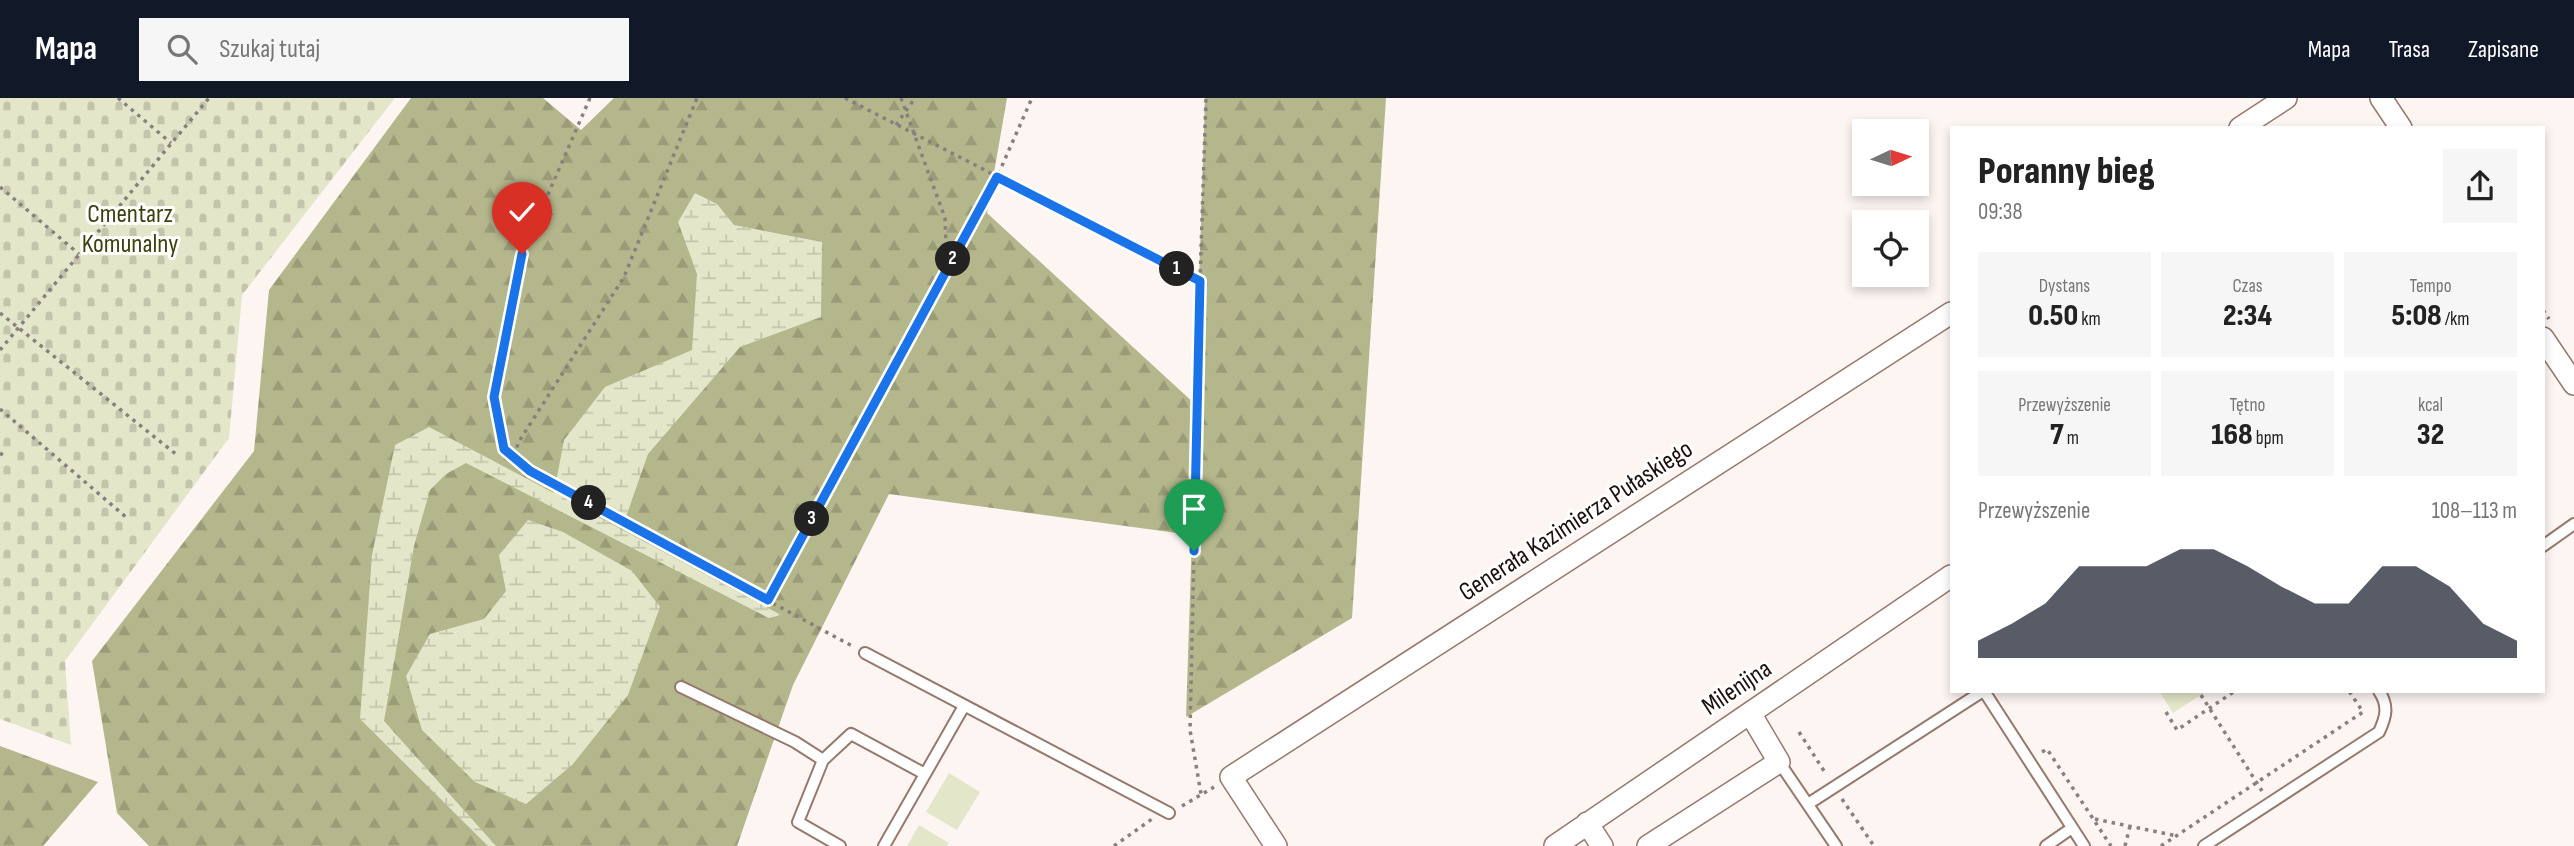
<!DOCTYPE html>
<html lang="pl">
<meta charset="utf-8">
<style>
body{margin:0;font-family:"Sofia Sans Condensed",sans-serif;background:#f6f6f6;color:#222;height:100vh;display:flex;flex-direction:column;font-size:26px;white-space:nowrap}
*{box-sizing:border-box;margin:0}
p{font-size:23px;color:#767676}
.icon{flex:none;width:38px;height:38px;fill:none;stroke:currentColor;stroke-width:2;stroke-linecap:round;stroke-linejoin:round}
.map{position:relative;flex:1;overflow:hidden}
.panel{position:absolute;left:1950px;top:28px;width:595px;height:567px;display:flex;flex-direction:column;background:#fff;border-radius:0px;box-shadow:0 4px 10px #0003}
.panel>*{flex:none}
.needle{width:46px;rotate:86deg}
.fabs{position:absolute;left:1852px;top:21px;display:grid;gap:14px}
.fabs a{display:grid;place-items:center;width:77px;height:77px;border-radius:0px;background:#fff;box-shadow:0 4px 10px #0003;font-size:35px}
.pin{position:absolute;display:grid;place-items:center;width:60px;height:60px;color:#fff;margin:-72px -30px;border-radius:50% 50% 50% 0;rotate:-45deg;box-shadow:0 0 7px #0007}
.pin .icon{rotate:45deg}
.km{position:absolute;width:35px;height:35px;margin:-18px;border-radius:50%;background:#222;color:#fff;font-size:19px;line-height:35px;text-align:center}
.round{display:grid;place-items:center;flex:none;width:74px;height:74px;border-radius:0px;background:#f6f6f6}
.summary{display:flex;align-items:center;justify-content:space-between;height:119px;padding:0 28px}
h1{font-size:38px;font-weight:800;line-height:52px}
.stats{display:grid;grid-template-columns:repeat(3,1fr);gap:10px;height:119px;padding:7px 28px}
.stats div{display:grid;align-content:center;border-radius:0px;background:#f6f6f6;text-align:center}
.stats b{font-size:30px;font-weight:800}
.stats small{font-size:19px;font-weight:400}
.stats p{font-size:19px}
.chart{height:196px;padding:14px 28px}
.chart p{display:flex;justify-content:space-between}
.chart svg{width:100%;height:126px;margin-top:7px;fill:#111827;opacity:.7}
header{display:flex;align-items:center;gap:42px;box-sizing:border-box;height:98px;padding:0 35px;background:#111827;color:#fff}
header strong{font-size:33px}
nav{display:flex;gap:38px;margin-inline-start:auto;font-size:24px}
.search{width:490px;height:63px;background:#f6f6f6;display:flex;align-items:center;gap:18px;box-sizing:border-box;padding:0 24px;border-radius:0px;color:#767676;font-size:26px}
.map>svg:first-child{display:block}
.green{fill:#e4e6c9}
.forest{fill:url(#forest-firs)}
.wetland{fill:url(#wetland-marsh)}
.cemetery{fill:url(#cemetery-stones)}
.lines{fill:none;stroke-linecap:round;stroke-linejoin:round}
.service-casing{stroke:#97786c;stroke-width:14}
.minor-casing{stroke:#97786c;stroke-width:24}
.path{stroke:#897f7c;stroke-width:3.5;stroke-dasharray:3.5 5;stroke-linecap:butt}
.service{stroke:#fff;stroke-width:10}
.minor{stroke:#fff;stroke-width:21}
.route-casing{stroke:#fff;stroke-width:14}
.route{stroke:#1a73e8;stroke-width:9}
.labels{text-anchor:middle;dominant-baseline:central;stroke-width:6;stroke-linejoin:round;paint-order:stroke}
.park-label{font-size:26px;fill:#3f400d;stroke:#fff}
.street-label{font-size:26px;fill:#1c100c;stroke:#fff}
</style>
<header>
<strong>Mapa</strong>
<div class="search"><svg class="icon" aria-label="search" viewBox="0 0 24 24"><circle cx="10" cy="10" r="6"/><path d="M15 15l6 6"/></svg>Szukaj tutaj</div>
<nav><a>Mapa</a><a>Trasa</a><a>Zapisane</a></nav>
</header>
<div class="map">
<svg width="2574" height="748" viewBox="0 0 2574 748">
<defs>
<pattern id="forest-firs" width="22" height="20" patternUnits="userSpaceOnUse" patternTransform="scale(1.75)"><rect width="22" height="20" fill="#b4b78c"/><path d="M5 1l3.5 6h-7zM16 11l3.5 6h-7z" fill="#9a9c78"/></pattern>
<pattern id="wetland-marsh" width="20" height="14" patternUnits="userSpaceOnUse" patternTransform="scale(1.75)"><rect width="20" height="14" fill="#e4e6c9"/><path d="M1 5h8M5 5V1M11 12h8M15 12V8" fill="none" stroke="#c3c4ab"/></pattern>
<pattern id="cemetery-stones" width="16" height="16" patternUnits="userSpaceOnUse" patternTransform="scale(1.75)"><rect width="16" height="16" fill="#e4e6c9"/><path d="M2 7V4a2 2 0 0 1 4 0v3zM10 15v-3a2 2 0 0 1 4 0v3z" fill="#c3c4ab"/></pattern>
</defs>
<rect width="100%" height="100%" fill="#fcf5f2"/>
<path class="green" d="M2159,593h48l-34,22z
M949,675l31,19 -23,38 -31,-18z
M919,727l30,18 -2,3h-40z"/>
<path class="forest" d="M411,0h132l38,32 33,-32h393l-20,115 208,191 10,-306h181l-34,520 -166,99 6,-182 -303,-41 -96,191 -56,161h-588l-32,-33 -25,-152 162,-210 15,-161z
M0,648l98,36 -55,64h-43z"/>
<path class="wetland" d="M695,95l22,11 17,21 88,17 -1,75 -81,30 -92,107 -22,63 -35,-4 190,102 -12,3 -303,-155 -20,11 -16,16 -16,56 -30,175 112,125h-8l-128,-127 12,-164 23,-110 34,-18 125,66 10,-53 41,-53 87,-37 5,-76 -19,-52z
M528,422l35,12 69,39 28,36 -32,88 -55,69 -47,40 -51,-22 -53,-52 -16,-54 24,-42 54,-15 22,-28 -7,-36z"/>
<path class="cemetery" d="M0,0h395l-153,197 -13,143 -164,223 6,84 -71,-26z"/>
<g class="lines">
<g class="service-casing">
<path id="service" d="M2543,448l31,-22
M865,555l304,160
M681,589l114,55 28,18 28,-26 74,40
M1984,593l100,155
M823,662l-25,62 42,24
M1779,664l57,84
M1808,706l175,-113
M884,748l80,-140
M2046,748l26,-18
M2204,748l175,-114c7,-15 10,-26 0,-41"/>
</g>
<g class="minor-casing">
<path id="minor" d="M2381,0l20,30
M2240,30l46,-30
M2543,240l31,46
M1587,725l15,23
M1276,748l-45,-69 720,-464
M1555,748l396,-270
M1648,748l131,-84 -29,-49"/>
</g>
<path class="path" d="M118,0l53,45
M590,0l-68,156 -29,143 11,52 26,23 324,175
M845,0l355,183 -10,449 11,64
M901,0l44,120 2,52
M896,27l19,-27
M0,89l79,67
M1200,183l6,-183
M2543,212l6,9
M0,215l177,142
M0,252l209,-252
M0,311l127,109
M0,355l4,3
M515,358l3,-13 106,-166 73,-179
M768,502l229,-423 35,-79
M2201,597l61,96
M2166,614l11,18 58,-39
M1799,634l27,42
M2042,654l5,-3 64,97
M1842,701l32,47
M1182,708l32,-19
M2095,721l82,17
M1114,748l38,-27
M2125,748l5,-20
M2161,748l202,-134 -14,-21"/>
<use href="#service" class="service"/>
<use href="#minor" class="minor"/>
</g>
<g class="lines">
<g class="route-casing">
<path id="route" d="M522,156l-28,143 10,52 26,22 238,129 229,-423 203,104 -6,270"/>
</g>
<use href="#route" class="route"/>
</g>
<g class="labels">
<g class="park-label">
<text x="130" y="116">Cmentarz<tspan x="130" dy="30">Komunalny</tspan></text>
</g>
<g class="street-label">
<text transform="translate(1576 423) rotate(-33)">Generała Kazimierza Pułaskiego</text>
<text transform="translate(1737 590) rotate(-34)">Milenijna</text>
</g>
</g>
</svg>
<div class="fabs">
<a><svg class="needle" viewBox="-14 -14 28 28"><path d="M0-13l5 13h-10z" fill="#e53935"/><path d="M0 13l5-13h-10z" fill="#767676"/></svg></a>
<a><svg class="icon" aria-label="locate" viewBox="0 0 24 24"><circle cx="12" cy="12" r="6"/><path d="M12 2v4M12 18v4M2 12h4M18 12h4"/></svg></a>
</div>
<div class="pin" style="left:1194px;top:453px;background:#1e9e55"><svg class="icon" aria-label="arrive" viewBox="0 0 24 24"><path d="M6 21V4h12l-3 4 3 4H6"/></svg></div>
<div class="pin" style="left:522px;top:156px;background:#d93025"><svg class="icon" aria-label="check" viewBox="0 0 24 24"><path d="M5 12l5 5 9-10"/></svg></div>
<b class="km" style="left:1177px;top:171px">1</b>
<b class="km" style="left:953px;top:161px">2</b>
<b class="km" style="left:812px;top:421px">3</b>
<b class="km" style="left:589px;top:405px">4</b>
<section class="panel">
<div class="summary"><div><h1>Poranny bieg</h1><p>09:38</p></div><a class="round"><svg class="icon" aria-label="share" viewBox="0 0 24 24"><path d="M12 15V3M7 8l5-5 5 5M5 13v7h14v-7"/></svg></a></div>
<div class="stats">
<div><p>Dystans</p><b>0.50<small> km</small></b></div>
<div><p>Czas</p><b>2:34</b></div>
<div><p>Tempo</p><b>5:08<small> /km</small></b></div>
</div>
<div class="stats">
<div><p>Przewyższenie</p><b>7<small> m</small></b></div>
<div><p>Tętno</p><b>168<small> bpm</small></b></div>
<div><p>kcal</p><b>32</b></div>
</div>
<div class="chart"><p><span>Przewyższenie</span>108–113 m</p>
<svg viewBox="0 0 160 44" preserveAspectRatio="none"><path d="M0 44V38L10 32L20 25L30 12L40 12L50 12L60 6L70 6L80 12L90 19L100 25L110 25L120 12L130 12L140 19L150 32L160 38V44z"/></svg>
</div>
</section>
</div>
